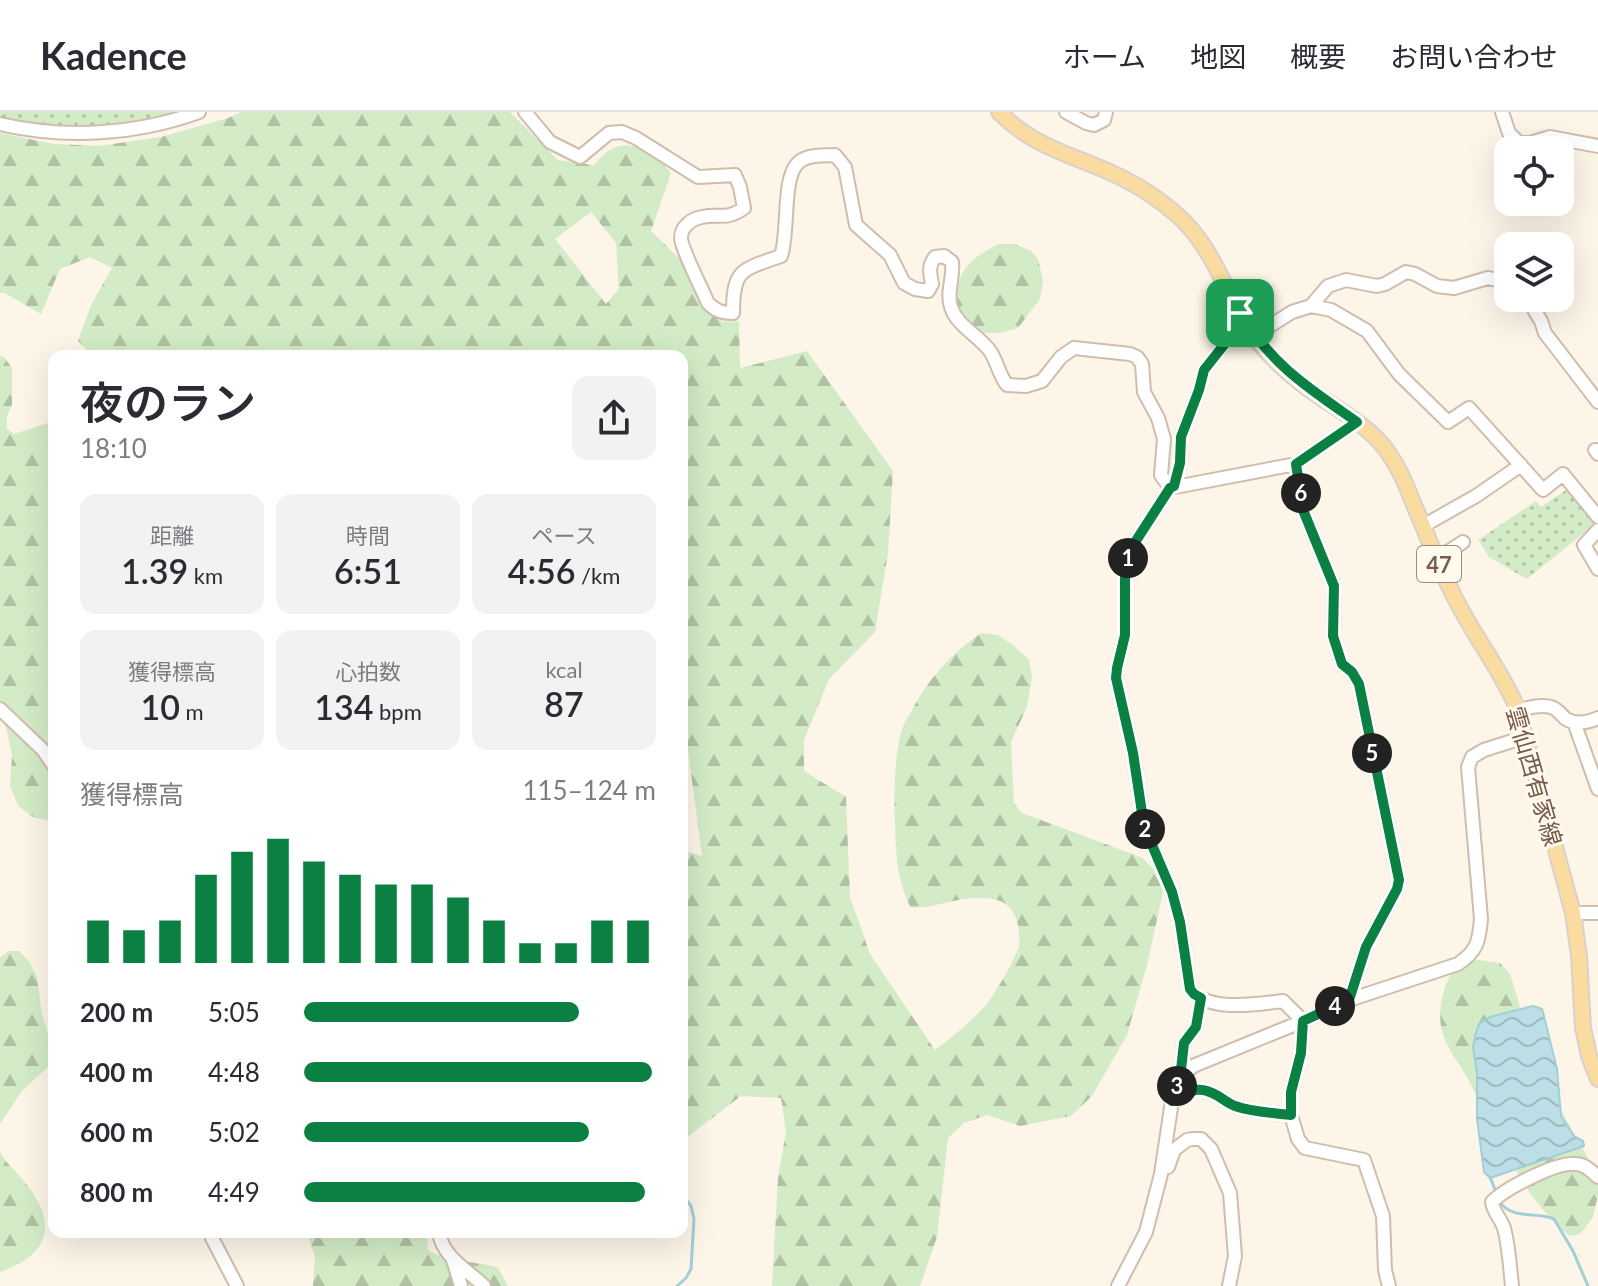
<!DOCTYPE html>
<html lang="ja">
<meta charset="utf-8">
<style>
body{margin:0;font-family:Lato,"Noto Sans JP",sans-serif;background:#f2f2f3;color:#2b2b33;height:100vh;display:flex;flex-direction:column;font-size:30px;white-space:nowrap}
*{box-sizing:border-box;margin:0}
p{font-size:26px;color:#7c7c81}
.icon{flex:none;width:44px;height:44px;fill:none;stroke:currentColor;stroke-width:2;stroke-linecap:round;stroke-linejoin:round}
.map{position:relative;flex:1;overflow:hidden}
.details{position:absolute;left:48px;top:238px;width:640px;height:888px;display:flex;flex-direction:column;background:#fff;border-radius:16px;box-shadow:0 8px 32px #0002}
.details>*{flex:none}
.fabs{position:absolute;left:1494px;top:24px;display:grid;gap:16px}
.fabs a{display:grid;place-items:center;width:80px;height:80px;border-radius:16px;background:#fff;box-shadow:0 8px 32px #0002;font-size:40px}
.pin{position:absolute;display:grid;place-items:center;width:68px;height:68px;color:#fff;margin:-34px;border-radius:16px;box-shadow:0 4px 12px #0006}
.km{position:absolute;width:40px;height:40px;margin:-20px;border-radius:50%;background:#222;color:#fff;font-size:22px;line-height:40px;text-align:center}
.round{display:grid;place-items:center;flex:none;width:84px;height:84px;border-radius:16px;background:#f2f2f3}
.overview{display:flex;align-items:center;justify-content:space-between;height:136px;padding:0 32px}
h1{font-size:44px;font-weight:600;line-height:60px}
.stats{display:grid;grid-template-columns:repeat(3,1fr);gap:12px;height:136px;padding:8px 32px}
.stats div{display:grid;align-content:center;border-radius:16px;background:#f2f2f3;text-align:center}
.stats b{font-size:34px;font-weight:600}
.stats small{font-size:22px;font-weight:400}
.stats p{font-size:22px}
.chart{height:224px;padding:16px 32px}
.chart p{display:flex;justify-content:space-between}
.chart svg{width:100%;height:144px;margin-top:8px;stroke:#0b8043;stroke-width:6}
ul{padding:0 32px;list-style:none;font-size:26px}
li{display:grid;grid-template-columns:128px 96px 1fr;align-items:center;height:60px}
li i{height:20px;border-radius:10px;background:#0b8043}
header{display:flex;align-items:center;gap:48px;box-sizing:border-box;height:112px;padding:0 40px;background:#fff;border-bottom:2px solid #e1e1e2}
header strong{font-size:38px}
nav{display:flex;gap:44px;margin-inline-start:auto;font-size:28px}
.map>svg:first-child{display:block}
.grass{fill:url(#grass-dots)}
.forest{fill:url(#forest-firs);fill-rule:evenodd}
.water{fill:url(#water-waves);stroke:#a2ced9;stroke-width:2}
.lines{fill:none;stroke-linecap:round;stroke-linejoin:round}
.stream{stroke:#a2ced9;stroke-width:3}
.minor-casing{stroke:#cfbdad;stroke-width:16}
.major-casing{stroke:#d9d1cd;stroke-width:18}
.minor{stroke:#fff;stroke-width:12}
.major{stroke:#fbdca0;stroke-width:14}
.route-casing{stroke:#fff;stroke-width:16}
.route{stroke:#0b8043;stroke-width:10}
.labels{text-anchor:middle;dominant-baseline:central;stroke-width:6;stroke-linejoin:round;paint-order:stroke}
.shield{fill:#fff9ee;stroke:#a08b7c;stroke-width:2}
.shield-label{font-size:22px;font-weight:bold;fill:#775c4b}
.street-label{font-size:24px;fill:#775c4b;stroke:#fff9ee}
</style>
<header>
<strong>Kadence</strong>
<nav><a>ホーム</a><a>地図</a><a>概要</a><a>お問い合わせ</a></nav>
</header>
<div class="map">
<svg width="1598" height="1174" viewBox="0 0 1598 1174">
<defs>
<pattern id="grass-dots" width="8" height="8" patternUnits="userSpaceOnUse" patternTransform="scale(2)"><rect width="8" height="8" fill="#d3ebc6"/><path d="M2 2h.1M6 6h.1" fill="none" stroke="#b0c2a3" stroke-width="1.8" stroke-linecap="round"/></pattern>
<pattern id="forest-firs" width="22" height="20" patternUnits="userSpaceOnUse" patternTransform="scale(2)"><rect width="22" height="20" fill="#d3ebc6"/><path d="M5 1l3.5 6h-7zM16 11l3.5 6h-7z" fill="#b0c2a3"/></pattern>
<pattern id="water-waves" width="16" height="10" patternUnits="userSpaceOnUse" patternTransform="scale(2)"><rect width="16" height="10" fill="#bcdfe7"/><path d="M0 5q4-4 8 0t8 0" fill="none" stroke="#9eb8bd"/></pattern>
</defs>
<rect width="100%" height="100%" fill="#fdf5e8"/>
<path class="grass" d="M0,0h178c-59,16 -118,22 -178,6z
M1569,376l27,35 -69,56 -38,-22 -11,-17 58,-39 5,6z"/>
<path class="forest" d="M241,0h269l48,48 36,5c4,-4 9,-11 14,-14 22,-15 50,4 63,22l-20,58 34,33 37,58 17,-1 1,47 67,-17 86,120 -5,82 -13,79 -46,47 -25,61v31l42,26 4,100 20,57 65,96c13,-9 40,-32 51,-45 9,-11 30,-46 33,-60 1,-7 0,-17 -2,-24 -4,-11 -9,-18 -20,-21 -31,-8 -56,8 -86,8 -14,-27 -15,-54 -16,-84 -1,-30 -1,-62 6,-92 2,-7 7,-15 11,-22 16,-31 40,-57 69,-77l17,2 16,11 15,14 3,17 -5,30 -16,35 3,61 8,10 121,45 12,13 8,21 -16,73 -20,70 -35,61 -21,20 -51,10 -33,-11 -23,8 -16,15 -11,99 -17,49h-148l6,-109 8,-45 -5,-34 -40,-2 -59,45v-291l20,6 -20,-151v-349h-589l-15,-15 13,-36 21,-37 -22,-11 -30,12 -19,45 -36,-21h-5v-160l54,11 45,2 62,-9 67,-19zM591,100l25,31 3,46 -13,15 -51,-65z
M999,132h15l17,7 7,8 5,22 -3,18 -22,29 -18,5h-17l-22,-8c-9,-42 -3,-62 38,-81z
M0,244l4,1 8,11v37l-5,11v13l7,5 40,-13v401l-21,-5 -15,-11 -8,-20 2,-31 -12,-55z
M9,839h10l10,10 8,16 5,38 12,36v10l-32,30 -22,33v-167z
M1479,848l21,3 10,11 28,91 30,58 23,40 7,22v11l-6,23 -12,15 -10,2c-47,-37 -74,-103 -101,-155 -9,-18 -25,-34 -28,-55 -3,-17 3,-45 15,-59 6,-6 15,-6 23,-7z
M0,1039c5,12 15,19 23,29 36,42 28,74 -23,92z
M307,1120h120l1,18c21,13 47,10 70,18l10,18h-195l2,-29z"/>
<path class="water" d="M1533,894l9,3 1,3 14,57 4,47 13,20 9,5 1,5 -94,32 -6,-6 -7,-53v-46l-4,-26 3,-15 4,-9 10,-6z"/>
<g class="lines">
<path class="stream" d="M1490,1065l6,15
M1498,1088c14,21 37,11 56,19l19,32 15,35
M677,1174l9,-8 5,-9 3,-50 -3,-13 -9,-12"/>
<g class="minor-casing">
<path id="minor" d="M525,0l25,30 30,15 29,-24 13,-1 14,6 62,39 37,-2 5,12 4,21c-19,13 -23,5 -42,9 -11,2 -21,10 -21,21 0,10 22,53 27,65 8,8 14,10 25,10 0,-44 8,-43 48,-57 8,-22 1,-79 17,-93 9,-9 25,-7 37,-8l10,12 11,58 34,30 14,28 11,6 13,2 4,-7c-2,-11 -4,-18 3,-27l9,-1 8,6c2,16 -6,30 -1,45 6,19 27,28 39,44 7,10 9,24 17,34l19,1 16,-5 19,-24 13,-9 56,6 7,3 5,7 2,28 14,26 6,21 -3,36 9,13
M1066,0l20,11 8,2 10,-5 2,-8
M1502,0l7,21 10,10h11l20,-6 48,9
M0,12c66,15 135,11 199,-12
M1527,186l14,23 4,12 53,69
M1311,194l20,4 36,21 32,43 49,48 21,-14 74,82 20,-16 35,43
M1254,224l38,-24 19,-6 17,-20 18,-6 31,6 8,-2 21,-12 9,2 22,12 17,2 34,-10 20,4
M1357,310l-61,42 -126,24 -40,62 -5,22v63l-8,33 -1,10 17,75 11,73 28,66 8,30 10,67c18,24 68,15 93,12l20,20 -2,32 -10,39v23l7,24 7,9 59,12 19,56 2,54 4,16
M1595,338l3,4
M1296,352l7,46 31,76 -1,50 9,28 10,8 7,12 40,196 -2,9 -31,58 -17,53
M1174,374l6,-23 1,-26 18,-47 5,-20 27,-34 9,-23
M1423,414l53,-30 45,-31
M1598,418l-14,15 14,24
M1437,447l26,-17
M0,597l43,41 11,16
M1518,598c11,-2 22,-6 33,-3 7,2 10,8 15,12 10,6 23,3 32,-1
M1574,610l24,67
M1573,801h25
M1180,966l13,-12 110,-45 46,-21 109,-36c19,-13 21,-22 23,-45l-13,-152 4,-10 12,-7 41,-13
M1172,989c19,-10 26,-17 46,-5 5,3 11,8 17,10 17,6 38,7 56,9
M1168,1055l6,-17 13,-10 5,-1h9l10,10 19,44 5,63 -6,30
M212,1120v6l25,48
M439,1120c3,25 29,38 45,54
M453,1148l8,26
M1118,1174l28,-54 15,-58 11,-73 8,-23 4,-35 12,-16 5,-29
M1512,1174c-2,-18 -3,-37 -7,-54 -2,-12 -12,-19 -13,-30 14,-14 64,-40 83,-38 10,0 16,7 23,13"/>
</g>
<g class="major-casing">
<path id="major" d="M999,0c38,39 81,44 127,68 18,9 35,21 50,34 38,32 50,83 78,122 13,18 30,34 47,47 25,20 56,35 78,58 17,19 26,41 35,64 13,29 24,60 39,89 19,40 48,75 65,116l55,203 6,43 4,72 6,28 9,23"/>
</g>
<use href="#minor" class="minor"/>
<use href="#major" class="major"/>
</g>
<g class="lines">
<g class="route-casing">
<path id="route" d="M1240,201c33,53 67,74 117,109l-61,42 7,46 31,76 -1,50 9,28 10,8 7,12 40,196 -2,9 -31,58 -17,53 -46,21 -2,32 -10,39v23c-18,-2 -39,-3 -56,-9 -6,-2 -12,-7 -17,-10 -20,-12 -27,-5 -46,5l8,-23 4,-35 12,-16 5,-29 -7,-4 -4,-5 -10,-67 -8,-30 -28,-66 -11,-73 -17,-75 1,-10 8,-33v-63l5,-22 40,-62 4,-2 6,-23 1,-26 18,-47 5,-20 27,-34z"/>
</g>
<use href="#route" class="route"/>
</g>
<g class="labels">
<rect class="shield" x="1417" y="434" width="44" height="36" rx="6"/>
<g class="shield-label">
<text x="1439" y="452">47</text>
</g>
<g class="street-label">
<text transform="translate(1535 664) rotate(74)">雲仙西有家線</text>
</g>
</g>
</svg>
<div class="fabs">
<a><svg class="icon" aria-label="locate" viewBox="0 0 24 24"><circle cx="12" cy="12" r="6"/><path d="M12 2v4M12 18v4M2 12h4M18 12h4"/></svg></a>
<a><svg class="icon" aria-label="layers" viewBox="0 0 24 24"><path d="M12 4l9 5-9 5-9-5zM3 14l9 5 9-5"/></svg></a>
</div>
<div class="pin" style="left:1240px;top:201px;background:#1e9e55"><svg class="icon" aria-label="arrive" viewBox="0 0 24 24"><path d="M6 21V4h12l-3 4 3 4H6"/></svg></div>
<b class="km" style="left:1128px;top:446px">1</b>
<b class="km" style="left:1145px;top:717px">2</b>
<b class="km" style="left:1177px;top:974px">3</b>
<b class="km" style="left:1335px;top:894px">4</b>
<b class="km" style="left:1372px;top:641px">5</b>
<b class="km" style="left:1301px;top:381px">6</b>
<section class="details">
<div class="overview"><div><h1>夜のラン</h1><p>18:10</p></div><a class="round"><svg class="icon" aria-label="share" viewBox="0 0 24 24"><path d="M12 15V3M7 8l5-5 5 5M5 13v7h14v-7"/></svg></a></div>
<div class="stats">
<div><p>距離</p><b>1.39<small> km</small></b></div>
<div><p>時間</p><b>6:51</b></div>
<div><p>ペース</p><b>4:56<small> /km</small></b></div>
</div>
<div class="stats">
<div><p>獲得標高</p><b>10<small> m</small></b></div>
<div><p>心拍数</p><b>134<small> bpm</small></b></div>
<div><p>kcal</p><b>87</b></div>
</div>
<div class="chart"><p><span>獲得標高</span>115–124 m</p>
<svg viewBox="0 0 160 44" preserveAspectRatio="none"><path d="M5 44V31M15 44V34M25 44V31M35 44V17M45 44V10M55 44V6M65 44V13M75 44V17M85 44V20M95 44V20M105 44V24M115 44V31M125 44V38M135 44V38M145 44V31M155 44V31"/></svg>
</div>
<ul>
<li><b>200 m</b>5:05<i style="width:78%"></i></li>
<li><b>400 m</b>4:48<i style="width:99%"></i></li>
<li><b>600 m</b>5:02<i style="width:81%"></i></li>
<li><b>800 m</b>4:49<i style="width:97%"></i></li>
</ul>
</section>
</div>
